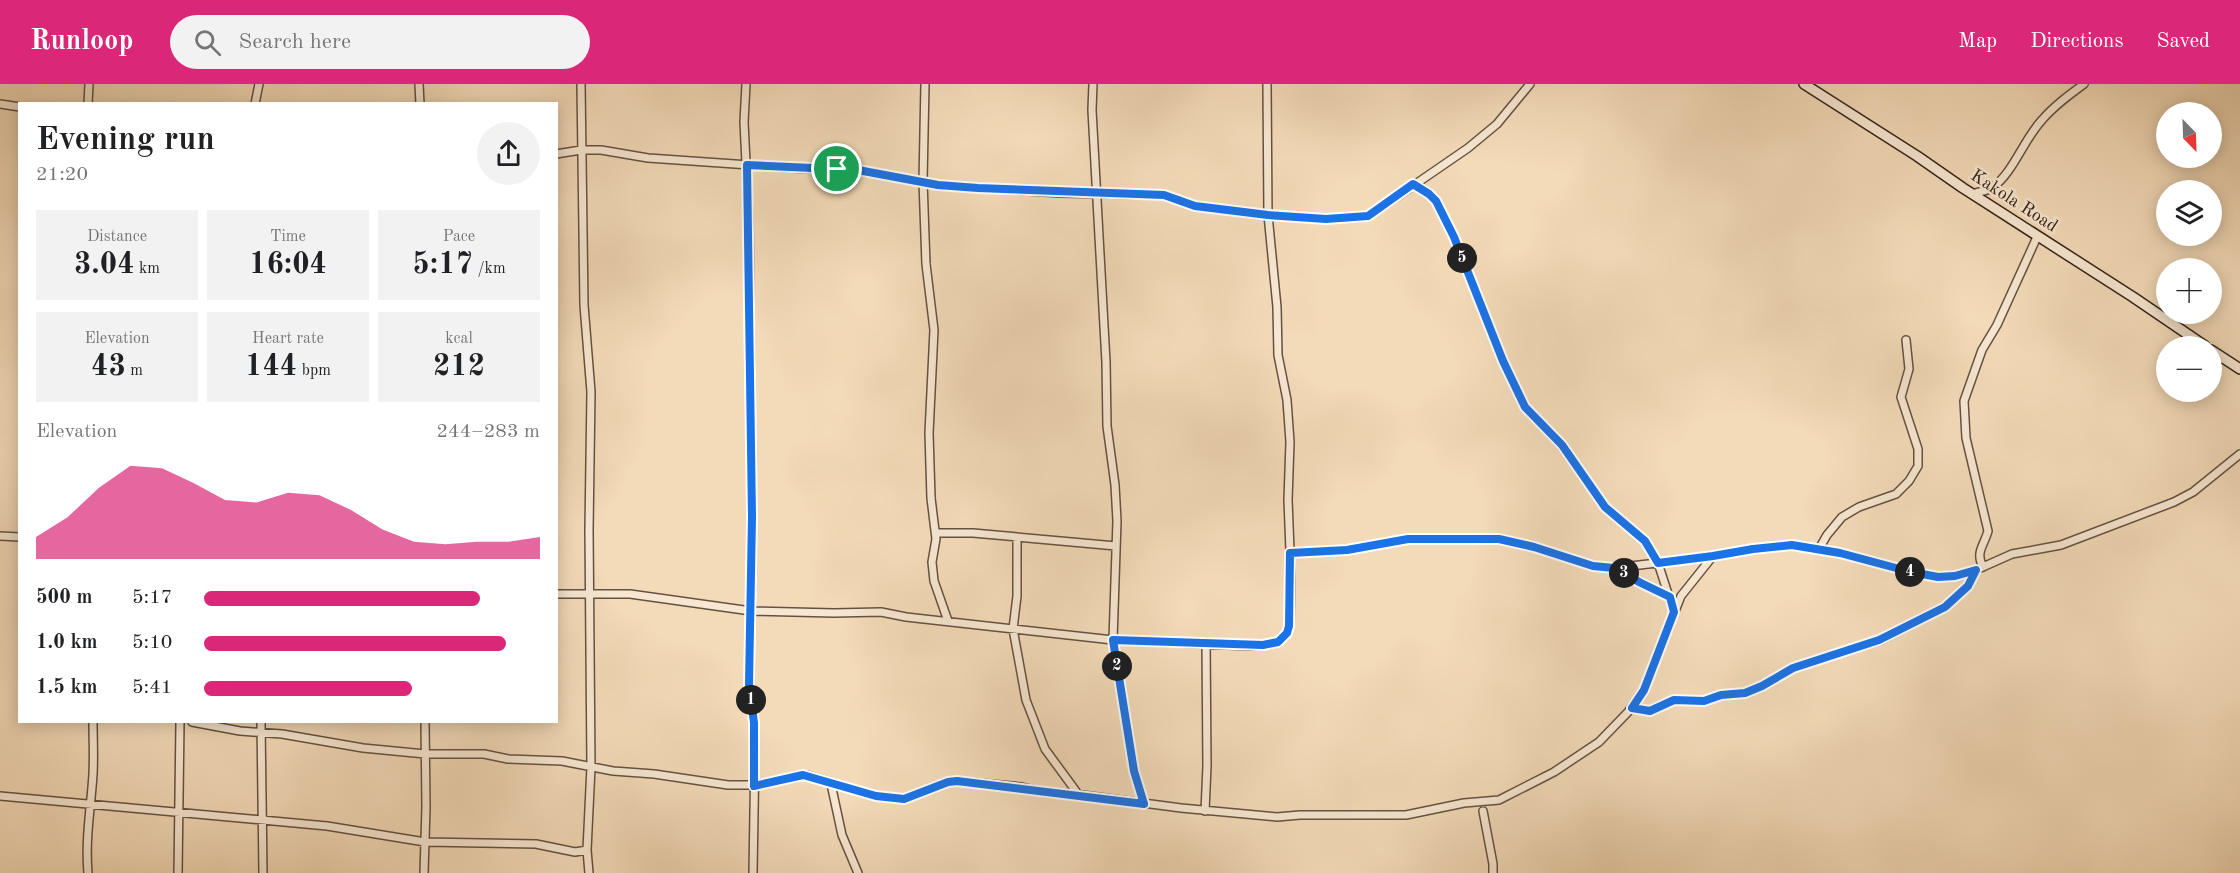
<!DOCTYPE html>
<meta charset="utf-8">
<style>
body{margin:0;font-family:"Old Standard TT",serif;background:#f2f2f2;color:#202124;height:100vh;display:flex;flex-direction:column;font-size:22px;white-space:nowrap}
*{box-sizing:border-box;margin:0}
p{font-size:20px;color:#757577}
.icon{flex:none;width:33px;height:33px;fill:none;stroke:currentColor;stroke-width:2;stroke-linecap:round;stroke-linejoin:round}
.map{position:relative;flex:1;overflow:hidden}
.panel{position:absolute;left:18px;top:18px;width:540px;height:621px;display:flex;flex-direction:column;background:#fff;border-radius:0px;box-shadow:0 3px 15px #0003}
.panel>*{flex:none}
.needle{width:39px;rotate:157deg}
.tools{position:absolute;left:2156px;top:18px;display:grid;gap:12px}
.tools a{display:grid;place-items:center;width:66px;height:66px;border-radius:50%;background:#fff;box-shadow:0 3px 15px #0003;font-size:30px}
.pin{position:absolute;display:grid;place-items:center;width:51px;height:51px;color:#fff;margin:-26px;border:3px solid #fff;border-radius:50%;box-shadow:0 2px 6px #0007}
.km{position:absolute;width:30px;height:30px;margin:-15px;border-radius:50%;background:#222;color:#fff;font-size:16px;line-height:30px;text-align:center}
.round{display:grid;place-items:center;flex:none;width:63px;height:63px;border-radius:32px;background:#f2f2f2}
.summary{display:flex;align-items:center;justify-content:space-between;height:102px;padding:0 18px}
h1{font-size:33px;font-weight:800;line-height:45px}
.metrics{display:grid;grid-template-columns:repeat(3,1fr);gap:9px;height:102px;padding:6px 18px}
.metrics div{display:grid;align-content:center;border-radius:0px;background:#f2f2f2;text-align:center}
.metrics b{font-size:30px;font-weight:800}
.metrics small{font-size:16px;font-weight:400}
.metrics p{font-size:16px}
.chart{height:168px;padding:12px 18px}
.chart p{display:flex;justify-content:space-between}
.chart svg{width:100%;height:108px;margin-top:6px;fill:#db2777;opacity:.7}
ul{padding:0 18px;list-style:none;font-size:20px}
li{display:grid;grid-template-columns:96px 72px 1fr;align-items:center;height:45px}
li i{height:15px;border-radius:8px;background:#db2777}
header{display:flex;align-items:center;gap:36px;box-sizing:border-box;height:84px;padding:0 30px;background:#db2777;color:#fff}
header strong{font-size:28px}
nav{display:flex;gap:33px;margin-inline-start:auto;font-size:21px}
.search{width:420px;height:54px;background:#f2f2f2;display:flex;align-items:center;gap:15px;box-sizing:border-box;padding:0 21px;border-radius:33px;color:#757577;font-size:22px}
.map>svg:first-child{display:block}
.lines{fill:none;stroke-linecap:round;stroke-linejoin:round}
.street-casing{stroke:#655142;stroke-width:10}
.secondary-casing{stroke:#36231a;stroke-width:12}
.street{stroke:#f7e7d1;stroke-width:7}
.secondary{stroke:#f7e7d1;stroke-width:9}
.route-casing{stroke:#fff;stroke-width:12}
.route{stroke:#1a73e8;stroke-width:8}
.labels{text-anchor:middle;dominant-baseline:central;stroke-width:5;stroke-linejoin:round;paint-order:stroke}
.street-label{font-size:18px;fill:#36231a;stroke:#f7e7d1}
</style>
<header>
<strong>Runloop</strong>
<div class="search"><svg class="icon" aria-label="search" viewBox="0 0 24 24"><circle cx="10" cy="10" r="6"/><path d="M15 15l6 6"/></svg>Search here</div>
<nav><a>Map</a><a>Directions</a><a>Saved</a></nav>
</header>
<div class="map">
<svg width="2240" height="789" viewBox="0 0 2240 789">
<rect width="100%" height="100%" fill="#f3dab8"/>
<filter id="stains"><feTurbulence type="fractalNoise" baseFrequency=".00333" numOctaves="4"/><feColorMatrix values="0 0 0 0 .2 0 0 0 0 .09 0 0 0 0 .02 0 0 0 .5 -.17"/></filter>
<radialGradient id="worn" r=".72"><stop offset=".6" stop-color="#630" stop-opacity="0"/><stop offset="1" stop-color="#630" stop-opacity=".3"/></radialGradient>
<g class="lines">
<g class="street-casing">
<path id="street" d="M419,0l1,20
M581,0l3,221 7,87 -2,138 2,237 -4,83 2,23
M746,0l-2,38 5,102 3,293 -3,167 5,39 1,28 -2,122
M925,0l-2,97 3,83 8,66 -5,103 2,65 5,41 -4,23 2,19 14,40
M1093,0l-1,26 14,252 1,64 8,59 2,36 -4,119 21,131 10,33
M0,20l20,3
M88,20l1,-20
M255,20l4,-20
M556,70l25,-4h20l47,8 159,11 51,1 80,15 122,8 104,2 31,11 73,9 58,4 37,-2 9,-3 96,-66 29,-24 33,-40
M1413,100l16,10 7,7 18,36 49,124 22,46 36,38 44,62 40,34 13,22 16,49
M1971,110c7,-2 17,-3 22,-7 20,-14 31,-48 49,-67 12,-14 27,-25 42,-36
M936,449h37l143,13
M0,452l20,1
M1017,454v58l-4,33 13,71 19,49 33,45
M1819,465l8,-14 15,-18 17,-10 37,-13 13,-13 9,-15v-17l-17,-52 8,-28 -3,-29
M1290,469l57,-3 61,-11h91l35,8 59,19 21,2 94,-11 45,-8 40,-4 47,8 71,19 27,5 17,-1 21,-6
M1983,483c-8,-15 1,-21 5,-36l-22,-93 -2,-37 18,-51 15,-25 40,-88
M1614,484l56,29
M556,510h74l121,17 83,2 47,-1 25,5 207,23 137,6 23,-2 5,-2 9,-9 3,-13 1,-44 -3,-76 2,-58 -3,-42 -9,-45 -1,-48 -9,-92 -1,-131
M1632,624l18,3 24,-11 30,1 17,-6 24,-2 17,-7 31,-18 86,-27 66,-34 23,-21 8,-16 36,-16 49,-9 113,-43 19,-10 47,-38
M192,638l48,9 42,3 81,14 62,6h59l24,5 54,2 51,10 41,3 74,11h26l53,-10 69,21 28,3 44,-17 9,-1 65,6 26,6 27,1 106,14 96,9 23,-2h106l58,-12 35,-3 55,-28 45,-30 29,-30 16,-22 37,-94 32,-40
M261,638l2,151
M831,700l11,51 16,38
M0,712l327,30 98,16 111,2 39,8 12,-2
M1205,727l2,-45 -1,-124
M1483,727l10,53v9
M88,789c-3,-34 3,-66 5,-99 1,-18 0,-35 0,-52
M178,789l2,-151
M424,789l2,-66 -1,-85"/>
</g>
<g class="secondary-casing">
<path id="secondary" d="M1804,0l113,72 46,32 170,109 72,49
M2211,266l29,19"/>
</g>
<use href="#street" class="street"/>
<use href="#secondary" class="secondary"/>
</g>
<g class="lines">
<g class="route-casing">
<path id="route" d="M747,81l111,5 80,15 40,3 186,7 31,11 73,9 58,4 42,-3 45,-32 16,10 7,7 18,36 49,124 22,46 37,38 43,62 40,34 13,22 55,-7 40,-7 39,-4 48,8 71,19 27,5 17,-1 21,-6 -8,16 -23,21 -66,33 -86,28 -31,18 -17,7 -24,2 -17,6 -30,-1 -24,11 -18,-3 12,-18 30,-78 -4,-15 -29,-14 -27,-15 -21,-2 -59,-19 -35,-8h-91l-61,11 -57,3 -1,73 -2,7 -9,9 -15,3 -150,-5 21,131 10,33 -187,-23 -9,1 -44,17 -28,-3 -73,-21 -49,11v-63l-5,-39 3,-167z"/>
</g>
<use href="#route" class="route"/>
</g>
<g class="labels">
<g class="street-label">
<text transform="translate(2014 117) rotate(33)">Kakola Road</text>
</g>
</g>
<rect width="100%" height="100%" filter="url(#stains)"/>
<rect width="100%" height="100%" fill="url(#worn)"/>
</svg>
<div class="tools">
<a><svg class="needle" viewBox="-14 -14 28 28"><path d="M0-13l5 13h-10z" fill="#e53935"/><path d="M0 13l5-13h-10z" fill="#757577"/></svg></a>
<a><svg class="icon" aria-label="layers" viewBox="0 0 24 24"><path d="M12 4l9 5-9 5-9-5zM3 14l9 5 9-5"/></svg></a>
<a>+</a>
<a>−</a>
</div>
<div class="pin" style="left:837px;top:85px;background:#1e9e55"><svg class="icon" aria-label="arrive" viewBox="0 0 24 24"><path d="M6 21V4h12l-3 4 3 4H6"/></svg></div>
<b class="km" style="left:751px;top:616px">1</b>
<b class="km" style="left:1117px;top:582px">2</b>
<b class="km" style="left:1624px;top:489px">3</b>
<b class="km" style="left:1910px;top:488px">4</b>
<b class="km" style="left:1462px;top:174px">5</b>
<section class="panel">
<div class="summary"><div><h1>Evening run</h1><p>21:20</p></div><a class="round"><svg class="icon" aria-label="share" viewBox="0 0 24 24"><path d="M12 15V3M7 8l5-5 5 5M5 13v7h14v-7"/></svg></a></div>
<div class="metrics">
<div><p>Distance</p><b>3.04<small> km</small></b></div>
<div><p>Time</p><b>16:04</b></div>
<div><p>Pace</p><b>5:17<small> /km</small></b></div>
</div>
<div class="metrics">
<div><p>Elevation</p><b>43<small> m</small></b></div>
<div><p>Heart rate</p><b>144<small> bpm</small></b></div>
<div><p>kcal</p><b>212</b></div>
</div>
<div class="chart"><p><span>Elevation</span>244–283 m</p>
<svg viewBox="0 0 160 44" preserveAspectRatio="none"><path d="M0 44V35L10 27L20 15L30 6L40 7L50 13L60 20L70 21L80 17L90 18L100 24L110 32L120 37L130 38L140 37L150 37L160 35V44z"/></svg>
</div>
<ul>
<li><b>500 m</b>5:17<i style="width:82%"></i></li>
<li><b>1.0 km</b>5:10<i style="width:90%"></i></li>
<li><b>1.5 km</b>5:41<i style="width:62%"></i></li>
</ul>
</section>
</div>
